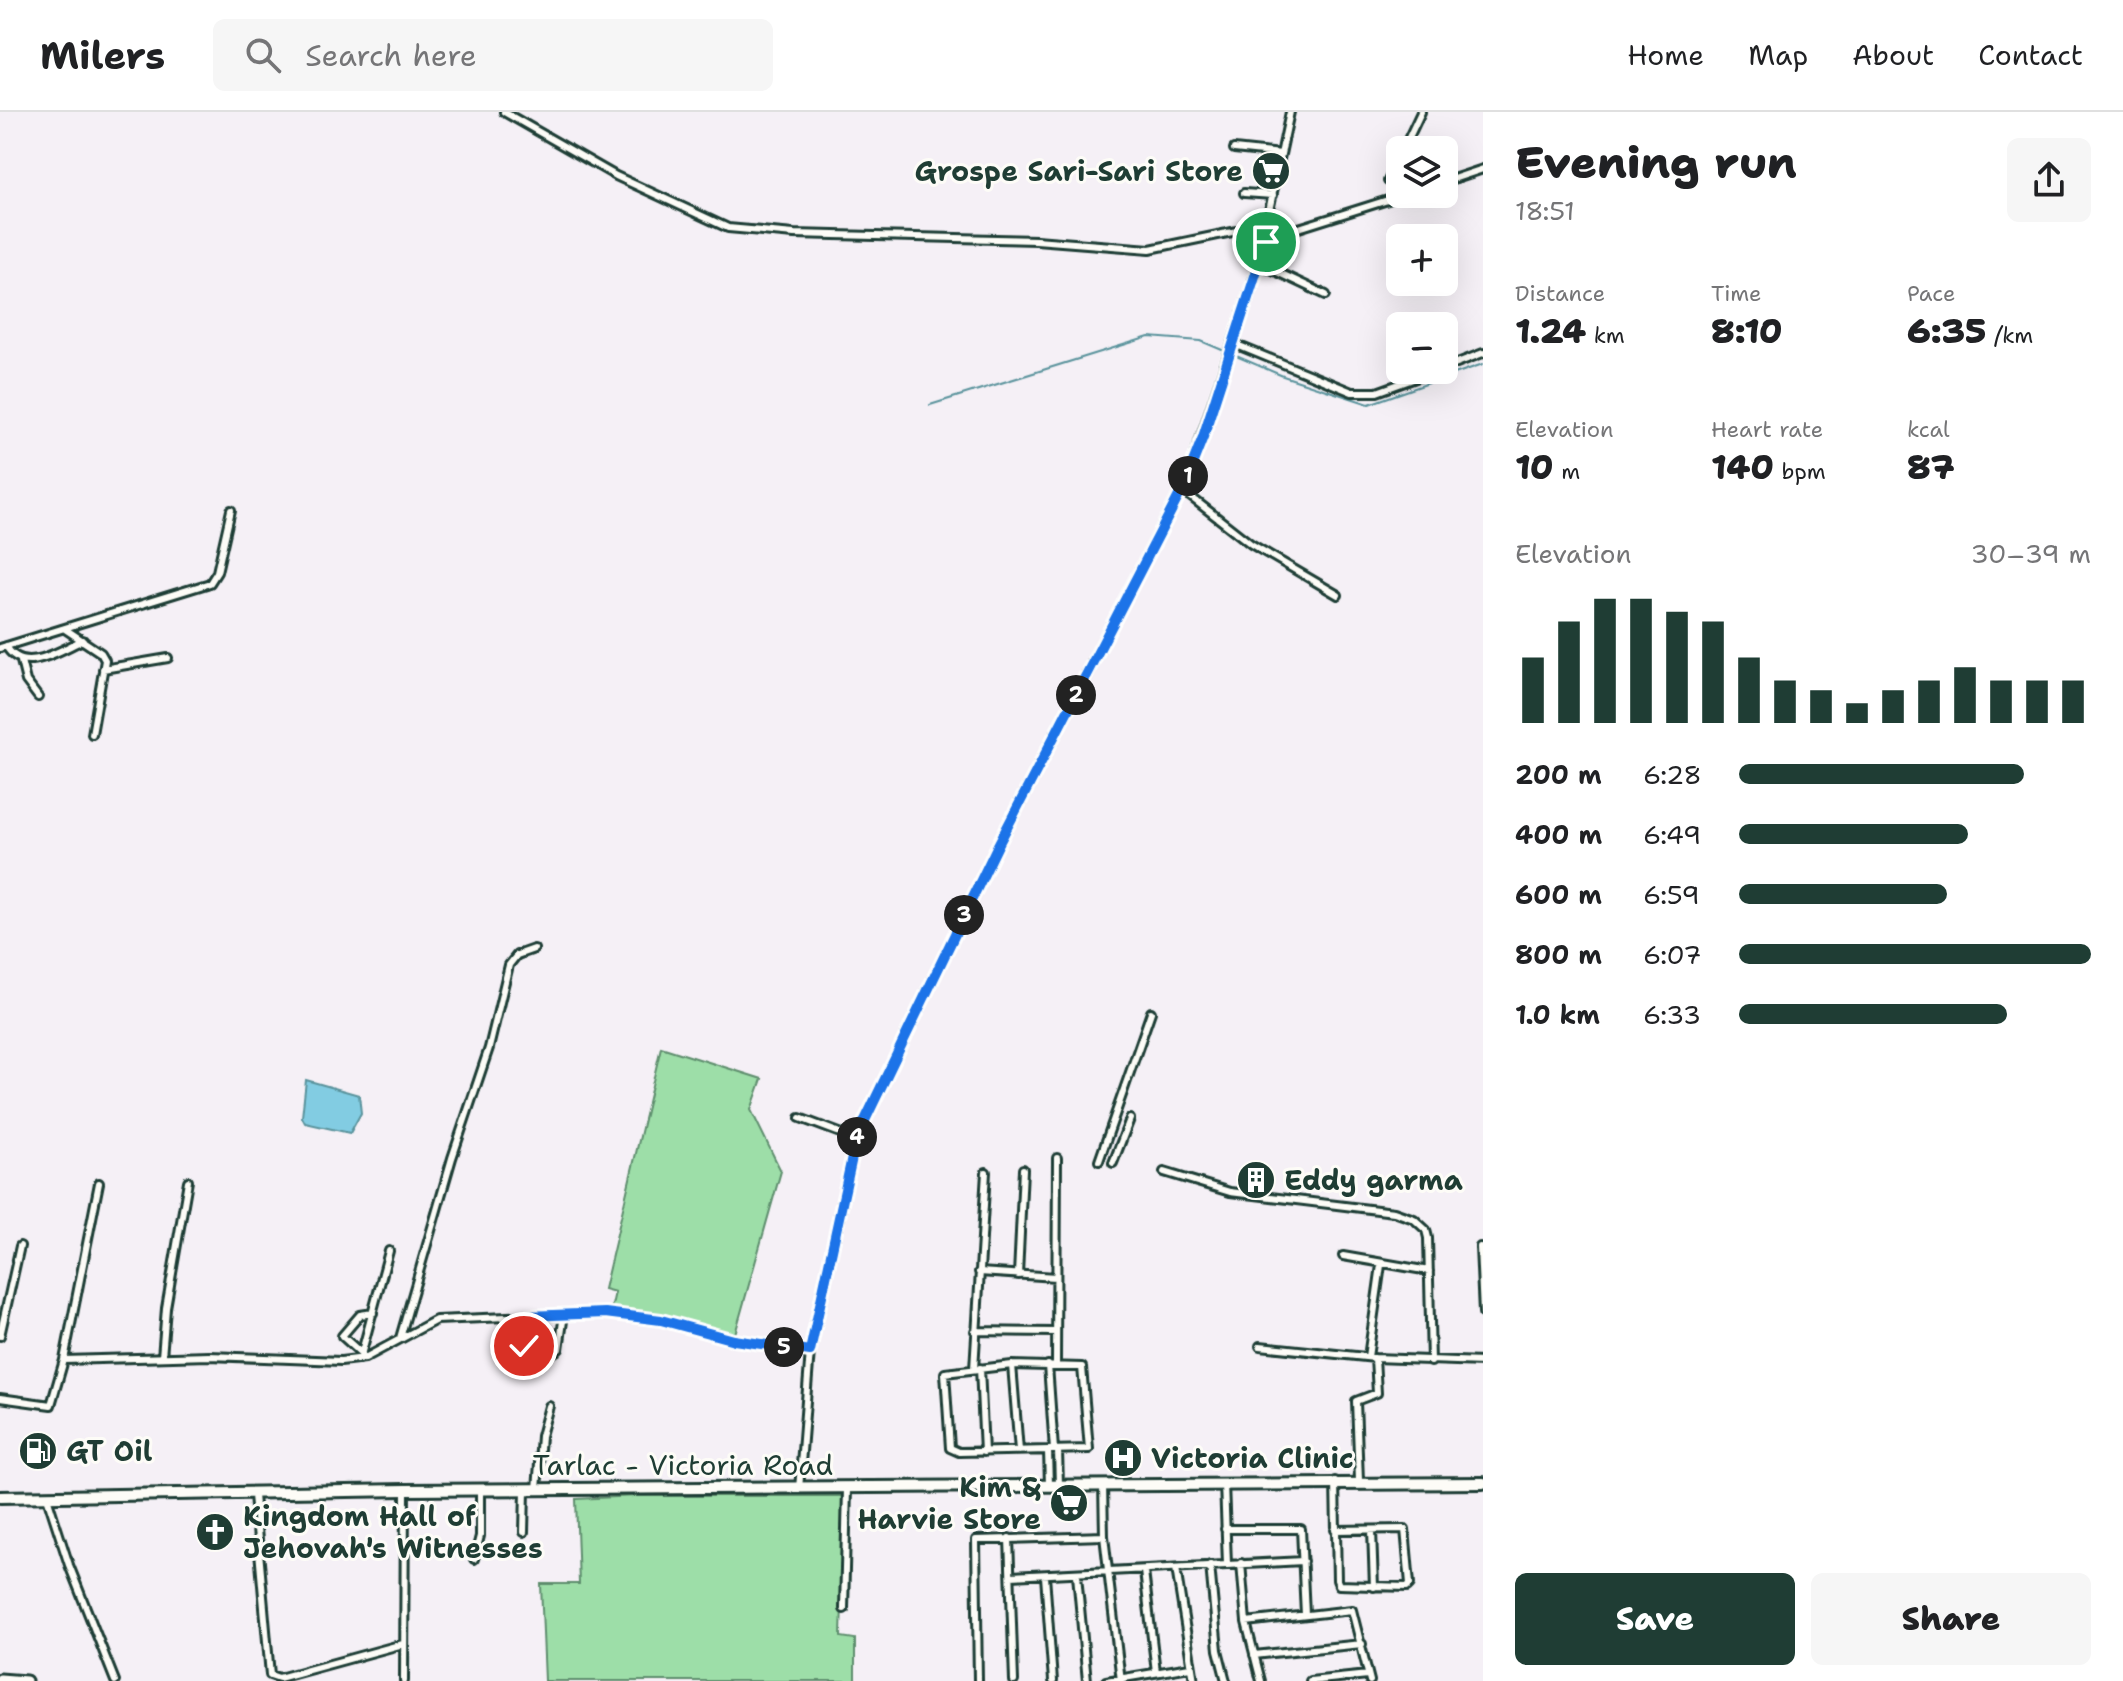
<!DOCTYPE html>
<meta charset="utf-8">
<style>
body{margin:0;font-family:"Shantell Sans",sans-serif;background:#f6f6f6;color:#202124;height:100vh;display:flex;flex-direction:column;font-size:30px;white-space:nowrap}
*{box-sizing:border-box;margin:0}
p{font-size:26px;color:#757577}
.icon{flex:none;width:44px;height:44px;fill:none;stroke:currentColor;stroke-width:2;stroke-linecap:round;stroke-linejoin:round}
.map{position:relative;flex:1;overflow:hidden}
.drawer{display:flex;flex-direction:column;background:#fff;width:640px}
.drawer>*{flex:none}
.controls{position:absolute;left:1386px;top:24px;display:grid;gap:16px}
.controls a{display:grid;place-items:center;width:72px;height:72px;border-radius:12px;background:#fff;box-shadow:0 8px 32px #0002;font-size:40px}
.pin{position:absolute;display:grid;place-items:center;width:68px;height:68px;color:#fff;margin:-34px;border:4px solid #fff;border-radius:50%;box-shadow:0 2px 8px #0007}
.km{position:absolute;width:40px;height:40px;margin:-20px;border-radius:50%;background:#222;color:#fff;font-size:22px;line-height:40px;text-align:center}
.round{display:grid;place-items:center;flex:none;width:84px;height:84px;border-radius:12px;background:#f6f6f6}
.headline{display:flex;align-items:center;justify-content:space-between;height:136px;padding:0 32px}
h1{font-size:44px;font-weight:800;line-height:60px}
.metrics{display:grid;grid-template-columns:repeat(3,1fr);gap:12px;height:136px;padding:8px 32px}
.metrics div{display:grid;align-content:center}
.metrics b{font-size:34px;font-weight:800}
.metrics small{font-size:22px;font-weight:400}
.metrics p{font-size:22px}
.chart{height:224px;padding:16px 32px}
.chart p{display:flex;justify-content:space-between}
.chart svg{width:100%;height:144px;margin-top:8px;stroke:#1f3d34;stroke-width:6}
.button{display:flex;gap:16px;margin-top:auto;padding:16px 32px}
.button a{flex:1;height:92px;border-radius:12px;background:#1f3d34;color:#fff;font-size:32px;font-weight:800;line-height:92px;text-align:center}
.button a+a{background:#f6f6f6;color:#202124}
ul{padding:0 32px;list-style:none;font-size:26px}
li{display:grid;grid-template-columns:128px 96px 1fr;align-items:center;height:60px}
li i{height:20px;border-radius:10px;background:#1f3d34}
header{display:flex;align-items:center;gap:48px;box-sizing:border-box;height:112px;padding:0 40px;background:#fff;border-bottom:2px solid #e0e0e0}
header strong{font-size:38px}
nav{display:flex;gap:44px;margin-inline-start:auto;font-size:28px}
.search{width:560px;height:72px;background:#f6f6f6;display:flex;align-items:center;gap:20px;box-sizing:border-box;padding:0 28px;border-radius:12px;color:#757577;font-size:30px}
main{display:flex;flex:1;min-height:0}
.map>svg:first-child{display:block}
.green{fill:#9ddea8;stroke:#5e8e6e;stroke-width:2}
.water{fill:#82cce2;stroke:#5a939c;stroke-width:2}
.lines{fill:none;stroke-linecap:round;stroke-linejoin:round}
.stream{stroke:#5a939c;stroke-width:2}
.minor-casing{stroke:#1f3d34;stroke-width:12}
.secondary-casing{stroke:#1f3d34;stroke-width:15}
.primary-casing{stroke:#1f3d34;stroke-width:16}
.minor{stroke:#fdfcf7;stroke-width:6}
.secondary{stroke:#fdfcf7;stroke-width:9}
.primary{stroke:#fdfcf7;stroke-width:10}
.route-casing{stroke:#fff;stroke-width:16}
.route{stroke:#1a73e8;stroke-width:10}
.labels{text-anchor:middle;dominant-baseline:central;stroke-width:6;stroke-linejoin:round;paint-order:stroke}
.poi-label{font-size:28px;font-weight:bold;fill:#1f3d34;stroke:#fdfcf7;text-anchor:start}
.street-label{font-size:28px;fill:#1f3d34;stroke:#fdfcf7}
</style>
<header>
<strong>Milers</strong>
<div class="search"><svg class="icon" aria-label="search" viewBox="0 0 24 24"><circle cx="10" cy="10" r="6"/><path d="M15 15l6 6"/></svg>Search here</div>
<nav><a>Home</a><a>Map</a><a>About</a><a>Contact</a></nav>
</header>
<main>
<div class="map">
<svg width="1483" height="1569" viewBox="0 0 1483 1569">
<rect width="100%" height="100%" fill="#f5f0f6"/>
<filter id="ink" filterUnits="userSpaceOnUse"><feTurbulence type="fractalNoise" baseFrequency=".0125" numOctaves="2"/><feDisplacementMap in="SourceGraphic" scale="16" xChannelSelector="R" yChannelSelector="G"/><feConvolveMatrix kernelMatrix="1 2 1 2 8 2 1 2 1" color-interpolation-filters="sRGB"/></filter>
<g filter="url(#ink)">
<path class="green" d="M661,935l101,32 -11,31 30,61 -46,163 -73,-18 -51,-6 4,-18 -11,-3z
M637,1384h208l-4,141 14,2v42h-310l-4,-97h38l-3,-85z"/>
<path class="water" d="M306,968l53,15 2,18 -11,20 -45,-10 -3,-6z"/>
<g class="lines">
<path class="stream" d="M930,293l219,-68 52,4 82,35 86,28 114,-40"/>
<g class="minor-casing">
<path id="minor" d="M504,0l112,64 112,52 66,6 242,6 114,9 116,-24
M1234,37l47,5
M1403,38l18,-38
M1388,69l12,-25
M1444,70l39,-13
M1244,81l29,2
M1267,126l140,-44
M1258,151l68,32
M1232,231l120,49h25l61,-22
M1444,256l39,-15
M1182,378l69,54 87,51
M65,517l36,24 4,7 -13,74
M6,534c17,30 54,4 77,-6
M0,536l210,-65 7,-11 14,-62
M21,549l5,20 12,16
M103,557l65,-11
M800,1006l56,21
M1099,1049l52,-149
M1113,1051l17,-44
M1164,1060l66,20 164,20 20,7 12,11 2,8 3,124
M1480,1135l3,66
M1343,1144l86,15
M979,1160l77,5
M1018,1163l5,-106
M527,1204l-3,30 30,6 5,-3 5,-35
M975,1219l81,1
M0,1224l20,-90
M400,1226l52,-180 37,-110 20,-83 8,-10 17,-6
M1260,1234l115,12 108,4
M362,1242l-20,-18 18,-21 13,-2
M162,1245l4,-49 22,-127
M1368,1245l13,-92
M360,1247l29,-108
M64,1248l35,-177
M1012,1253l70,2 7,82 -130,3 -9,-4 -5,-75z
M1012,1253l7,86
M1048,1253l6,85
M1056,1253l1,-207
M980,1256l4,84
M974,1257l12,-197
M0,1286l51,7 13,-45 145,-4 132,5 24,-3 71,-38 169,-7 56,7 73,20 76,11
M1058,1338l1,35
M1048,1339l1,34
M1335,1369l2,99 2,5 68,2 3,-3 -5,-55 -70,1
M1359,1369l-3,-80 21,-8 -2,-35
M1224,1371l3,81
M1103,1372l1,52 17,145
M799,1377l11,-138 46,-212 142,-294 189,-366 79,-237v-17l24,-113
M537,1378l4,-54 8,-30
M254,1383l16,180 9,3 124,-34
M47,1385l22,68 46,116
M1225,1417h76l4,86
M1372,1418l2,57
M524,1420l1,-42
M1009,1426l5,143
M474,1447l6,-23v-46
M1241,1451l5,59 15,59
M1210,1453l8,85 8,31
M1176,1456l18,113
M1144,1459l12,101
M1077,1463l10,106
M1011,1464l292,-15
M1045,1464l8,105
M844,1497l3,-120
M1246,1510l106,-12 18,71
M1254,1543l108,-11
M404,1569l1,-191
M978,1569l-2,-141 128,-4
M1106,1569l84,-14
M1310,1569l58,-6"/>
</g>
<g class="secondary-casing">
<path id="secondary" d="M0,1567l26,2"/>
</g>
<g class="primary-casing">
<path id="primary" d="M0,1385l405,-7 1078,-7"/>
</g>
<use href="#minor" class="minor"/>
<use href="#secondary" class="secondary"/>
<use href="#primary" class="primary"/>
</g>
</g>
<g class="lines" filter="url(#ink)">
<g class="route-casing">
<path id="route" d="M524,1234l3,-30 78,-3 56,7 73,20 76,11 46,-212 142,-294 184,-355 21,-53 63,-195"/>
</g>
<use href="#route" class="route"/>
</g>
<defs>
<g id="supermarket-disc" transform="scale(2)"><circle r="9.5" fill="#1f3d34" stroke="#fdfcf7"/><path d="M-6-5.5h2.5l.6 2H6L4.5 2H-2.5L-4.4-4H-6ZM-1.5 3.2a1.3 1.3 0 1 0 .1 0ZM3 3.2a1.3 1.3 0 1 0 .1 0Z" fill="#fff"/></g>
<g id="building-disc" transform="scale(2)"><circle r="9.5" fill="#1f3d34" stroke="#fdfcf7"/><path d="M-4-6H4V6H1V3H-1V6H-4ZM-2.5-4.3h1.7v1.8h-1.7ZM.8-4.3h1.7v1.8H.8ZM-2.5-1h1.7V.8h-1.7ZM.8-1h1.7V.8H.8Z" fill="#fff"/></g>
<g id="fuel-disc" transform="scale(2)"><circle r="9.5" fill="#1f3d34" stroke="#fdfcf7"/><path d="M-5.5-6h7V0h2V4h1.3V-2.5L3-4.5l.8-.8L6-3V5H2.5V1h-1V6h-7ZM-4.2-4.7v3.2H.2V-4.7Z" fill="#fff"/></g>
<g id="hospital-disc" transform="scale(2)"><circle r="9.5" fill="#1f3d34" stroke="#fdfcf7"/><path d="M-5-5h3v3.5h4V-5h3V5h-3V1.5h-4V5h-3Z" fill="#fff"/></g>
<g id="church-disc" transform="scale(2)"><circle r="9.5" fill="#1f3d34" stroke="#fdfcf7"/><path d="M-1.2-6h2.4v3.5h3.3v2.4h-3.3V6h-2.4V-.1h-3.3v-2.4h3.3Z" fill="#fff"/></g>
</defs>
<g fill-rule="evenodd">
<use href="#supermarket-disc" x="1271" y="59"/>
<use href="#building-disc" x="1256" y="1068"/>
<use href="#fuel-disc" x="38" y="1339"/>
<use href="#hospital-disc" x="1123" y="1346"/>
<use href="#supermarket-disc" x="1069" y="1391"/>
<use href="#church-disc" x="215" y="1420"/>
</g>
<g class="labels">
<g class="poi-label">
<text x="1243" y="59" text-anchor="end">Grospe Sari-Sari Store</text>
<text x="1284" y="1068">Eddy garma</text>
<text x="66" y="1339">GT Oil</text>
<text x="1151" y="1346">Victoria Clinic</text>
<text x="1041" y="1375" text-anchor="end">Kim &amp;<tspan x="1041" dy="32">Harvie Store</tspan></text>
<text x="243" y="1404">Kingdom Hall of<tspan x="243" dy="32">Jehovah's Witnesses</tspan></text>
</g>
<g class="street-label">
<text x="683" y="1353">Tarlac - Victoria Road</text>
</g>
</g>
</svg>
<div class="controls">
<a><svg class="icon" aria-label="layers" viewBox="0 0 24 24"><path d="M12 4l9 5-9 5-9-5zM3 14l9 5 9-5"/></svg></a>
<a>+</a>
<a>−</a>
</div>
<div class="pin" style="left:1266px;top:130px;background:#1e9e55"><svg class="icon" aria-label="arrive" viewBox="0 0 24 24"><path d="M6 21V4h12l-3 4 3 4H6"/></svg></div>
<div class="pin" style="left:524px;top:1234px;background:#d93025"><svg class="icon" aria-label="check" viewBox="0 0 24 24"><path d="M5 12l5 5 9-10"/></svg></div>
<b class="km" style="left:1188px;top:364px">1</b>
<b class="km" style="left:1076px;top:583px">2</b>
<b class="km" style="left:964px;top:803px">3</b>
<b class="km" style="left:857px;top:1025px">4</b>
<b class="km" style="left:784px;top:1235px">5</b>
</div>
<section class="drawer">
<div class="headline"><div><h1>Evening run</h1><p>18:51</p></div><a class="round"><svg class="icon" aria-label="share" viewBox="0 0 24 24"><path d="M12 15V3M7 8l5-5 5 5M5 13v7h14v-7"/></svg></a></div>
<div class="metrics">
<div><p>Distance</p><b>1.24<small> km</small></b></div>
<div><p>Time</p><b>8:10</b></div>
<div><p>Pace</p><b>6:35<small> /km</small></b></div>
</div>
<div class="metrics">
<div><p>Elevation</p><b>10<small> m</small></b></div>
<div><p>Heart rate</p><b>140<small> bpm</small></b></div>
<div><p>kcal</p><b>87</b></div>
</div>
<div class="chart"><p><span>Elevation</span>30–39 m</p>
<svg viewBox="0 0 160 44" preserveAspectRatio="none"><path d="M5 44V24M15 44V13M25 44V6M35 44V6M45 44V10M55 44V13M65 44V24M75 44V31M85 44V34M95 44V38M105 44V34M115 44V31M125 44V27M135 44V31M145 44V31M155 44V31"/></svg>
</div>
<ul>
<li><b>200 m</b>6:28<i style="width:81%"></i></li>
<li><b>400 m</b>6:49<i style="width:65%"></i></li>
<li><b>600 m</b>6:59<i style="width:59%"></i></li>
<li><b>800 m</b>6:07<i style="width:100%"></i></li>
<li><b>1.0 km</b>6:33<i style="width:76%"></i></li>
</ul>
<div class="button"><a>Save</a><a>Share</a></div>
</section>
</main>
